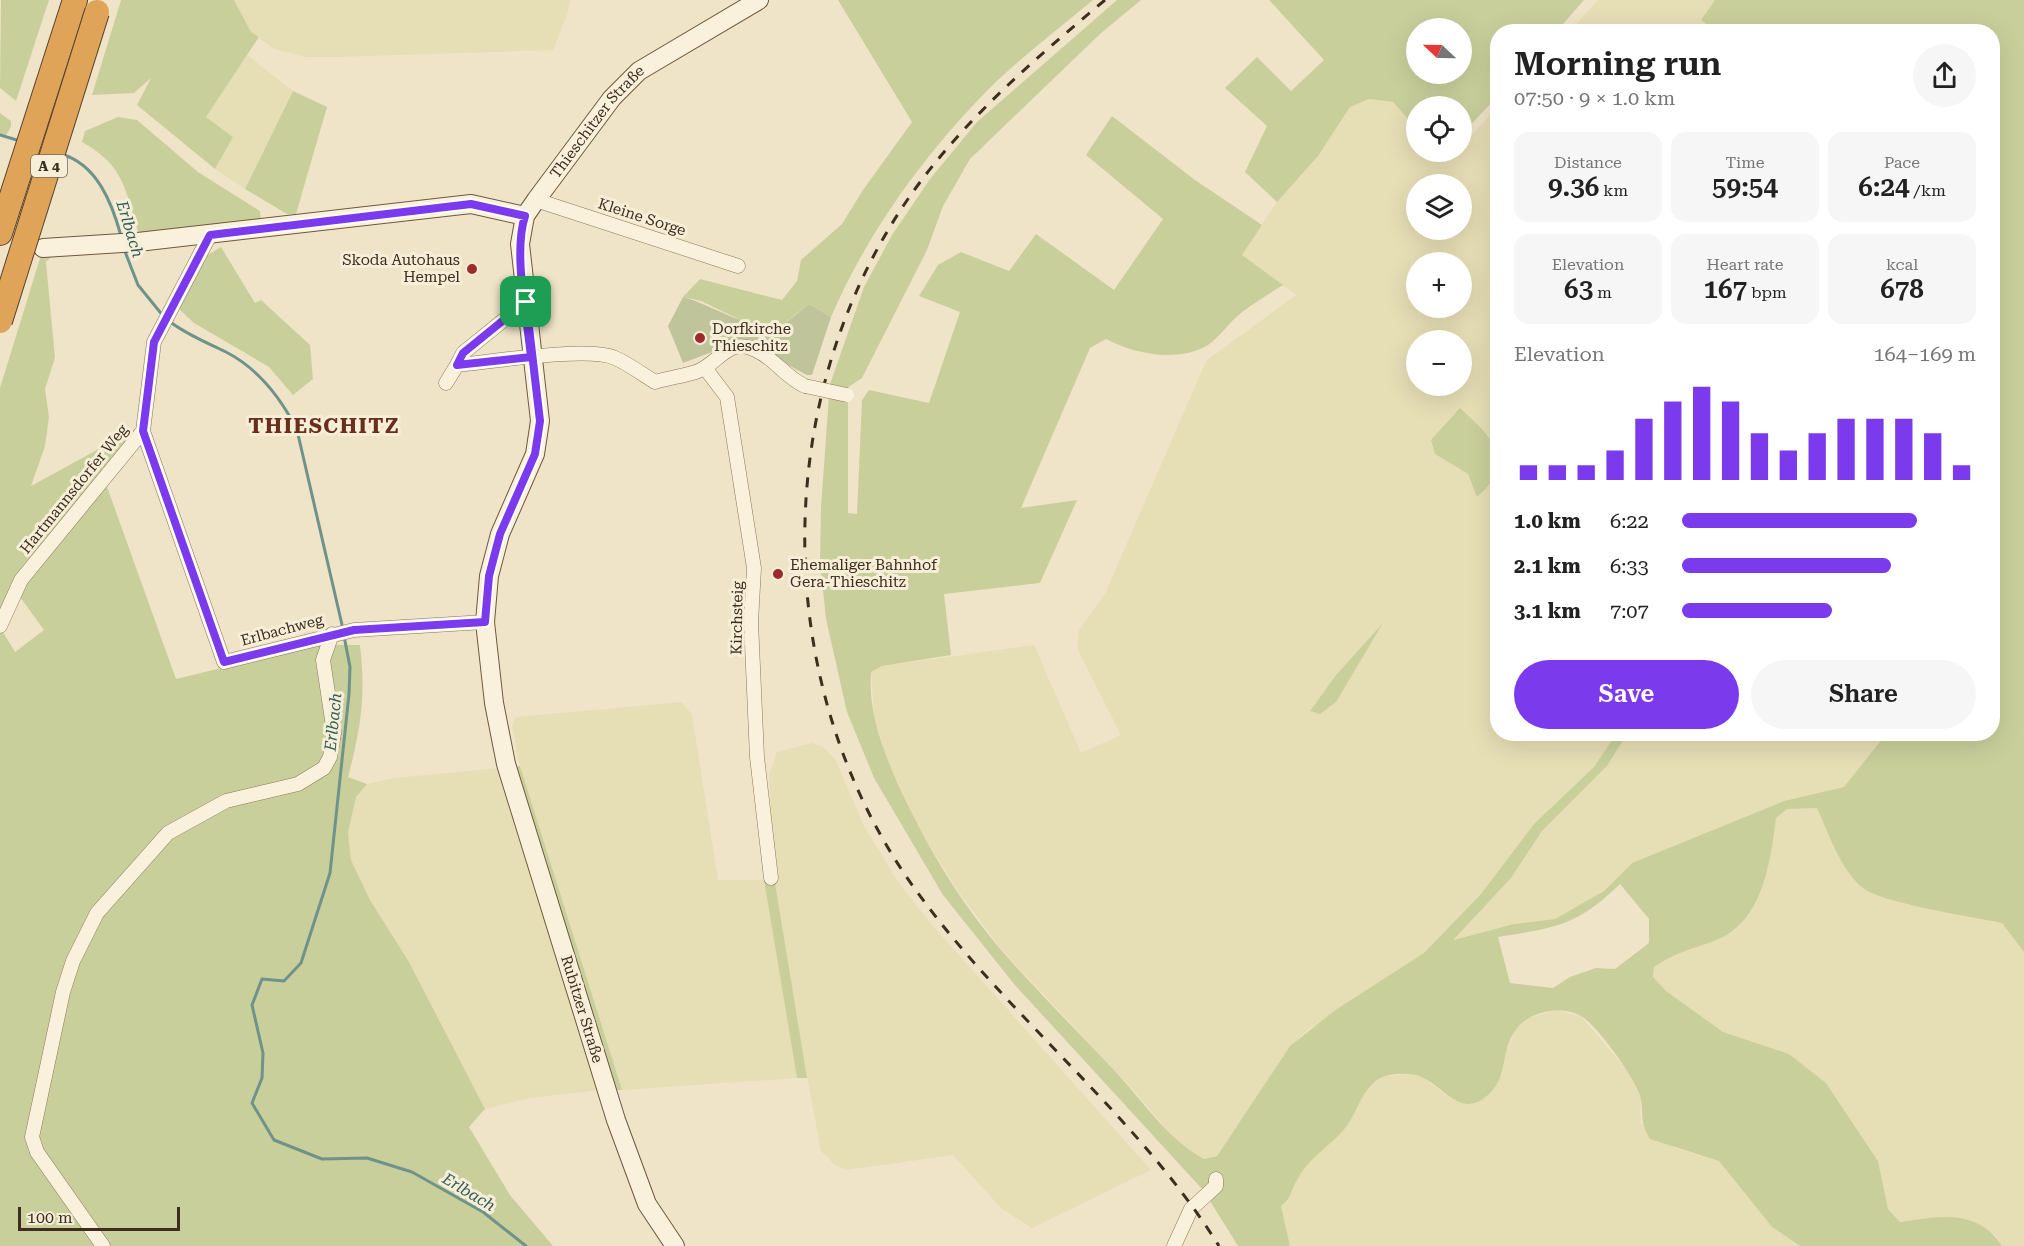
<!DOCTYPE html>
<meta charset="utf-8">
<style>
body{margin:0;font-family:"Roboto Serif",serif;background:#f6f6f6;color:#222;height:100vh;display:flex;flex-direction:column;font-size:22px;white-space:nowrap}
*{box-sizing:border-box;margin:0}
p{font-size:20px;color:#767676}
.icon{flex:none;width:33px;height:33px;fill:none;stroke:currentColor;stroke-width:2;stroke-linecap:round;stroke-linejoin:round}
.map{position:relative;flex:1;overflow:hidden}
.drawer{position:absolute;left:1490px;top:24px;width:510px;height:717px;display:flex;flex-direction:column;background:#fff;border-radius:24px;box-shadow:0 6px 24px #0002}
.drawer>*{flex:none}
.needle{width:39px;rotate:292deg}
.buttons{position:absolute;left:1406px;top:18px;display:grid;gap:12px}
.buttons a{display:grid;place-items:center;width:66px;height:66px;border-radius:50%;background:#fff;box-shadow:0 6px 24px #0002;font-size:30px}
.scale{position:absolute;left:18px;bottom:15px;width:162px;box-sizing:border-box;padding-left:6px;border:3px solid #3d2e20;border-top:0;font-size:16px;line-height:21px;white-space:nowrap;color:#3d2e20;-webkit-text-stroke:4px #f7eed8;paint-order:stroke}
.pin{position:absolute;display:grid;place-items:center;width:51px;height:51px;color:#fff;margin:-26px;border-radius:12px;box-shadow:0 3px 9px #0006}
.round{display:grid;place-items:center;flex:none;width:63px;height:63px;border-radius:32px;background:#f6f6f6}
.headline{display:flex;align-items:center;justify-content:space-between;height:102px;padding:0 24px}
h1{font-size:33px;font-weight:600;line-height:45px}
.metrics{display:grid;grid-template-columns:repeat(3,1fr);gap:9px;height:102px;padding:6px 24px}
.metrics div{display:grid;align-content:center;border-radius:15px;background:#f6f6f6;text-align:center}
.metrics b{font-size:26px;font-weight:600}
.metrics small{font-size:16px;font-weight:400}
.metrics p{font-size:16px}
.chart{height:168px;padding:12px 24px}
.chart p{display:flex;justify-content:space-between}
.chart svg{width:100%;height:108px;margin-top:6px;stroke:#7c3aed;stroke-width:6}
.primary-button{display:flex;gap:12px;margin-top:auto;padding:12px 24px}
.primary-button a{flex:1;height:69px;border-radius:36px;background:#7c3aed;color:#fff;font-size:24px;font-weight:600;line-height:69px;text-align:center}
.primary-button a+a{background:#f6f6f6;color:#222}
ul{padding:0 24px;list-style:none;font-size:20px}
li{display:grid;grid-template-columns:96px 72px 1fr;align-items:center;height:45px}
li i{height:15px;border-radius:8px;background:#7c3aed}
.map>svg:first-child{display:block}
.farmland{fill:#e6deb5;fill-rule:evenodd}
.green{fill:#c9cf9b;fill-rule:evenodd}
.cemetery{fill:#bfc49a}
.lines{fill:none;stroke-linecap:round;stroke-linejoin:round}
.stream{stroke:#6f938a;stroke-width:3}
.minor-casing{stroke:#8d765c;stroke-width:15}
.secondary-casing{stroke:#6f573f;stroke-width:20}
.motorway-casing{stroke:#5b4430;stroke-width:26}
.minor{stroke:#faf1dc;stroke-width:14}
.secondary{stroke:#faf1dc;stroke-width:18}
.motorway{stroke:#e0a458;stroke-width:24}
.rail{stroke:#3d2e20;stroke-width:3;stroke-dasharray:10 10;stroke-linecap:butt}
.minor-bridge-casing{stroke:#8d765c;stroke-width:15;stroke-linecap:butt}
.motorway-bridge-casing{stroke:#5b4430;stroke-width:26;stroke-linecap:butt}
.minor-bridge{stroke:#faf1dc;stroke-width:14}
.motorway-bridge{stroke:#e0a458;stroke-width:24}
.route-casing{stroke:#fff;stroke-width:12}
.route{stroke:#7c3aed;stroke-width:8}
.poi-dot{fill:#9e2a2b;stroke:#f7eed8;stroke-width:2}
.labels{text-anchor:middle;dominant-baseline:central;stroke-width:6;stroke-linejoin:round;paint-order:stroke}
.shield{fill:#f7eed8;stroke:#756857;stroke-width:1.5}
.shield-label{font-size:14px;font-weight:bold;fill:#3d2e20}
.street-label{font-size:15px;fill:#3d2e20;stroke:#f7eed8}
.poi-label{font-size:15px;fill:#3d2e20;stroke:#f7eed8;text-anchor:start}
.water-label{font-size:16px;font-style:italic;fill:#2f5d5a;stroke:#f7eed8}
.district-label{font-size:21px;font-weight:bold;letter-spacing:1.5px;fill:#6b2e1e;stroke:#f7eed8}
</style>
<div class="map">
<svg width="2024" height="1246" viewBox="0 0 2024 1246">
<rect width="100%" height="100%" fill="#f0e4c8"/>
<path class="farmland" d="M234,0h336l-2,12 -15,38 -216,7h-31l-32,-8 -23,-17z
M1598,0h117l-14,20 16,11 -148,1z
M247,55l46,36 -48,98 -30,-20 18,-32 -27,-20z
M1369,99l24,3 23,26v24h20l9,10 11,-10h5v-6l36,-38v342l-9,-16 -53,20 33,20 26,8 3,-11v263h119l-22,33 -60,57 -53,70 -57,59 -115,76 -19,17 -73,109 -13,4 -24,-14 -46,-54 -132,-141 -44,-59 -43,-69 -29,-66 -12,-40 -3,-44 11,-6 152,-21 47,108 40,-18 -44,-87 2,-18 26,-36 101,-233 90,-66 -55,-40 36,-53 41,-46 32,-49zM1416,184h45v46h-45zM1416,262h45v46h-45zM1416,340h45v46h-45zM1381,626l-45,76 -26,9 26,-36z
M682,702l10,13 26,165h46l33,198 -175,12 -102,-324 -8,-40 4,-9z
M1627,734h259l-42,53 -60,14 -152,62 -28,28 -49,28 -41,5 -62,16 59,-62 31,-47 65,-65z
M812,743l11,4 12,12 29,67 34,56 35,44 218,244 -119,58 -30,-19 -49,-54 -106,15 -13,-6 -13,-13 -23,-123 -24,-151 -5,-102 8,-23z
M500,768l100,322 -70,8 -45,11 -76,-147 -39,-62 -19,-40 -3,-27 8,-36 11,-13 27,-6z
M1817,808l25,54 52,38 108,23 22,29v294h-22l-7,-11 -66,-17 -29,4 -12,-13 -10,-48 -52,-78 -37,-29 -66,-22 -57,-41 -13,-13 1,-11 13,-10 49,-17 21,-11 29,-55 10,-56 11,-9z
M1554,1010l27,6 45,53 14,27 1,27 34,25 44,13 53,66 28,19h-510l-9,-40 6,-3 9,-23 18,-24 32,-29 22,-40 15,-10 21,-3 17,2 31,23 50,-24 4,-22 9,-23 15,-12z"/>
<path class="green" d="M1,0h48l-33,101 -16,-13z
M121,0h113l17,32 8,5 -53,80 27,20 -18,32 -78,-64 14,-27 -17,15 -42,2z
M838,0h255c-38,32 -80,63 -114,99 -61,64 -113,137 -148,218l-22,-13 -27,21 -27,2 -54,-26 -18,-4 17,-18 82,21 15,-19 4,-21 41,-36 21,-34 49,-68z
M1117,0h24l-41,34 -130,125 -27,47 -16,44 -65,128 -18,12 -15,-3 35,-100 28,-52 38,-56 47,-57z
M1269,0h315l-27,31 -60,1v65l-36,38v-29h-45v22l-23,-26 -24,-3 -19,8 -32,49 -41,46 -32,-30 22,-46 -42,-38 32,-31 34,34 33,-31zM1416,28h45v46h-45z
M1715,0h309v952l-22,-29c-28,-6 -121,-20 -139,-35 -23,-19 -34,-54 -46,-80l-30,1 -11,9c-6,46 -13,105 -62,123 -21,8 -41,12 -60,26l-1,10 13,14 57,41 66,22 37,29 52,78 10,48 12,13c38,-6 78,-14 102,24h-202l-28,-19 -53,-66 -69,-22c-12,-21 -5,-23 -10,-43 -6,-19 -42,-70 -59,-80 -20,-11 -53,-5 -66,15 -14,19 -7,45 -25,62 -29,29 -46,-8 -71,-17 -10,-3 -25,-3 -36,1 -21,9 -24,33 -37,50 -15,19 -37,30 -49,53 -6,9 -6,20 -16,26l9,40h-52l-35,-56 -189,-206 -71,-89 -69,-117 -27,-66 -21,-93 -6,-58 1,-54 8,-111 19,1v116l9,1 5,-114 7,-10 60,13 31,-91 -41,-16 19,-31 23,-13 48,19 27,-37 78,56 49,-71 -77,-64 26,-39 83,64 67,45 -20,30 41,30c-14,9 -29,18 -42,28 -12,9 -21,24 -33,32 -30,18 -74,9 -102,-6l-16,9 -69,160 56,-8 -37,83 -96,11 7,61 -69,11 -11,6c-3,39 11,75 26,110 27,60 62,119 105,169 36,41 75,80 112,119 29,31 53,69 90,89l13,-3 73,-110 44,-35 90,-58 57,-59 53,-70 60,-57 22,-33h11l-20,32 -65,65 -31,47 -58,62 61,-16 41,-5 49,-28 28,-28 152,-62 60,-14 42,-53h106v-702h-275l-16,-12zM1620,884l29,35v24l-34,26 -19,-1 -26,9 -17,11 -43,-5 -12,-46c57,-9 79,-11 122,-53z
M293,91l34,16 -31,107h-9l-42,-25z
M0,113l11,8v6l-5,8 -6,1z
M118,117l19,3 61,52 62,39 1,8 -122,15c-14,-44 -14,-68 -57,-92l3,-11z
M221,247l34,56 6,-3 49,45 3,34 -20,16 -24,-28 -75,-44 -17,-16 24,-48z
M41,255l11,1 -6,6 9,96 -10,31 4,28 -4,29 -14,40 106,-58 -118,150 -19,43v-233z
M1460,408c32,30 59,52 17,89l-9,-23 -33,-20 -4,-14z
M106,484l70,195 140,-34h44c6,52 1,82 -12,132l19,7 -11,13 -8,36 3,27 19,40 39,62 76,147 -16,18 41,68 43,51h-553v-619l15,25 29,-22 -24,-33 5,-15z
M1383,623l-47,79 -16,12 -10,-3 26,-36z
M520,766l102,324h-22l-100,-322z
M774,877l33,201h-10l-33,-198z"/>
<path class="cemetery" d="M683,297c28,7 73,38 99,27 9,-4 19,-14 27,-20l22,13 -19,58h-5l-51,-27 -31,-1 -42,16 -15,-37z"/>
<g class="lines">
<path class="stream" d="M0,135l20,6
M61,154c36,10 51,49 60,82
M124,249l14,36 26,32
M169,321c18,14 37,21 57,31 33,17 55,46 71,78l46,199
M344,636l6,31 -1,27 -19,179 -29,90 -17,18 -22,-2 -10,26 11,48 -1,25 -10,25 22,37 48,19 45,-1 45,14 71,40 43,34"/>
<g class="minor-casing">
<path id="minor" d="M536,200l202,66
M457,365l6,-12 63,-51
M705,368l22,29 27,171 -3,54 6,135 14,121
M446,383l11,-18c33,-3 131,-19 158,-7 14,6 27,16 40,24 13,-4 28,-6 41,-10 25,-9 32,-39 65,-19 16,9 26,25 44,33
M143,431l81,231 130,-32 131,-8
M0,626l21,-46 122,-149 11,-89 56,-107
M103,1246l-66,-94 -5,-15 31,-145 10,-31 24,-48 71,-80 58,-32 72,-17 26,-16 6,-11 4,-24 -11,-73 9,-26
M1174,1246l17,-37 25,-23v-7"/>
</g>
<g class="secondary-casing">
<g id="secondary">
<path d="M43,248l95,-6 333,-38 54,12"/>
<path id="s1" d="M675,1246l-28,-42 -31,-84 -110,-356 -12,-61 -9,-81 4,-46 11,-42 35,-80 5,-33 -20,-177 5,-28 11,-16 76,-102 27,-27 120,-71"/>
</g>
</g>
<g class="motorway-casing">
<path id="motorway" d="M0,233l75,-233"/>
</g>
<use href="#minor" class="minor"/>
<use href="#secondary" class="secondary"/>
<use href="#motorway" class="motorway"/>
<path class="rail" d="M1105,0c-69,58 -137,116 -190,189 -147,204 -147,496 0,700 91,127 221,224 304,357"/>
<g class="minor-bridge-casing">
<path id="minor-bridge" d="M805,386l42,9"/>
</g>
<g class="motorway-bridge-casing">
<path id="motorway-bridge" d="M0,321l97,-309"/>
</g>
<use href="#minor-bridge" class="minor-bridge"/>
<use href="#motorway-bridge" class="motorway-bridge"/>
</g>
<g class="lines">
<g class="route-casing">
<path id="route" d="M526,302l14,119 -5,33 -35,80 -11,42 -4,46 -131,8 -130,32 -81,-231 11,-89 56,-107 261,-31 54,12c-12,37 2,100 6,141l-74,8 6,-12 63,-51"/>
</g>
<use href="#route" class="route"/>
</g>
<g class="poi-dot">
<circle cx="472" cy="269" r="6"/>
<circle cx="700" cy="338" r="6"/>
<circle cx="778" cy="574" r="6"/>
</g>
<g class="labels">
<rect class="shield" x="31" y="155" width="36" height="22" rx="4.5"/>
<g class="shield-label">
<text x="49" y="166">A 4</text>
</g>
<g class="street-label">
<text stroke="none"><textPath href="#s1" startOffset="1192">Thieschitzer Straße</textPath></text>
<text transform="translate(642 217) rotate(18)">Kleine Sorge</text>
<text transform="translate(74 489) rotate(-51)">Hartmannsdorfer Weg</text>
<text transform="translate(737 618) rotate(-89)">Kirchsteig</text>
<text transform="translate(282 630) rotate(-15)">Erlbachweg</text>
<text transform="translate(582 1009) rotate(73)">Rubitzer Straße</text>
</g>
<g class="poi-label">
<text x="460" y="260" text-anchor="end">Skoda Autohaus<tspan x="460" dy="17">Hempel</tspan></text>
<text x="712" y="329">Dorfkirche<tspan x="712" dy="17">Thieschitz</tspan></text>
<text x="790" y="565">Ehemaliger Bahnhof<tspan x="790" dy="17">Gera-Thieschitz</tspan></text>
</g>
<g class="water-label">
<text transform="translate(130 229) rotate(73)">Erlbach</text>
<text transform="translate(333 722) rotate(-84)">Erlbach</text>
<text transform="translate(469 1192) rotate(31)">Erlbach</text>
</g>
<g class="district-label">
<text x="324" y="426">THIESCHITZ</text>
</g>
</g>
</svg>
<div class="buttons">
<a><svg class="needle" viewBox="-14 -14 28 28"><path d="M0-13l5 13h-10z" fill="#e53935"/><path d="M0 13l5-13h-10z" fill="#767676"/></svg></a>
<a><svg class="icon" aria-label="locate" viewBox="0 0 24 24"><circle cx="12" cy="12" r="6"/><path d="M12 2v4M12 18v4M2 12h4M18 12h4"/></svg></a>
<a><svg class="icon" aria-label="layers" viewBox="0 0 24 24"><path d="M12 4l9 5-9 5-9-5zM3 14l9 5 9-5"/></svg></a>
<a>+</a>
<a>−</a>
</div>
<div class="scale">100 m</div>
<div class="pin" style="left:526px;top:302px;background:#1e9e55"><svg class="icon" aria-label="arrive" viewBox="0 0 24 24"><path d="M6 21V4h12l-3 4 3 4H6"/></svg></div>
<section class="drawer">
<div class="headline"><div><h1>Morning run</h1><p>07:50 · 9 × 1.0 km</p></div><a class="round"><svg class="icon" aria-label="share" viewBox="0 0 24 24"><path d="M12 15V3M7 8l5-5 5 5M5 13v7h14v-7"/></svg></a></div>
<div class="metrics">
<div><p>Distance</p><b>9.36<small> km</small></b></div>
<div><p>Time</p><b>59:54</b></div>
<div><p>Pace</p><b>6:24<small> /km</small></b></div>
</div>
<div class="metrics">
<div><p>Elevation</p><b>63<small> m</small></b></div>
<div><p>Heart rate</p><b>167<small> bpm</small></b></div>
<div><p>kcal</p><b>678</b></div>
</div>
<div class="chart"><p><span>Elevation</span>164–169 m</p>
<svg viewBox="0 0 160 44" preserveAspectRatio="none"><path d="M5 44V38M15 44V38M25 44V38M35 44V32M45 44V19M55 44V12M65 44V6M75 44V12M85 44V25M95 44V32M105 44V25M115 44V19M125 44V19M135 44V19M145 44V25M155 44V38"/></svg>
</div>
<ul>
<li><b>1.0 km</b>6:22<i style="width:80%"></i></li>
<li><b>2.1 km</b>6:33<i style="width:71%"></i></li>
<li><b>3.1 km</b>7:07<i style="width:51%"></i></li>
</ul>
<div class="primary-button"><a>Save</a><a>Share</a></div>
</section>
</div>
